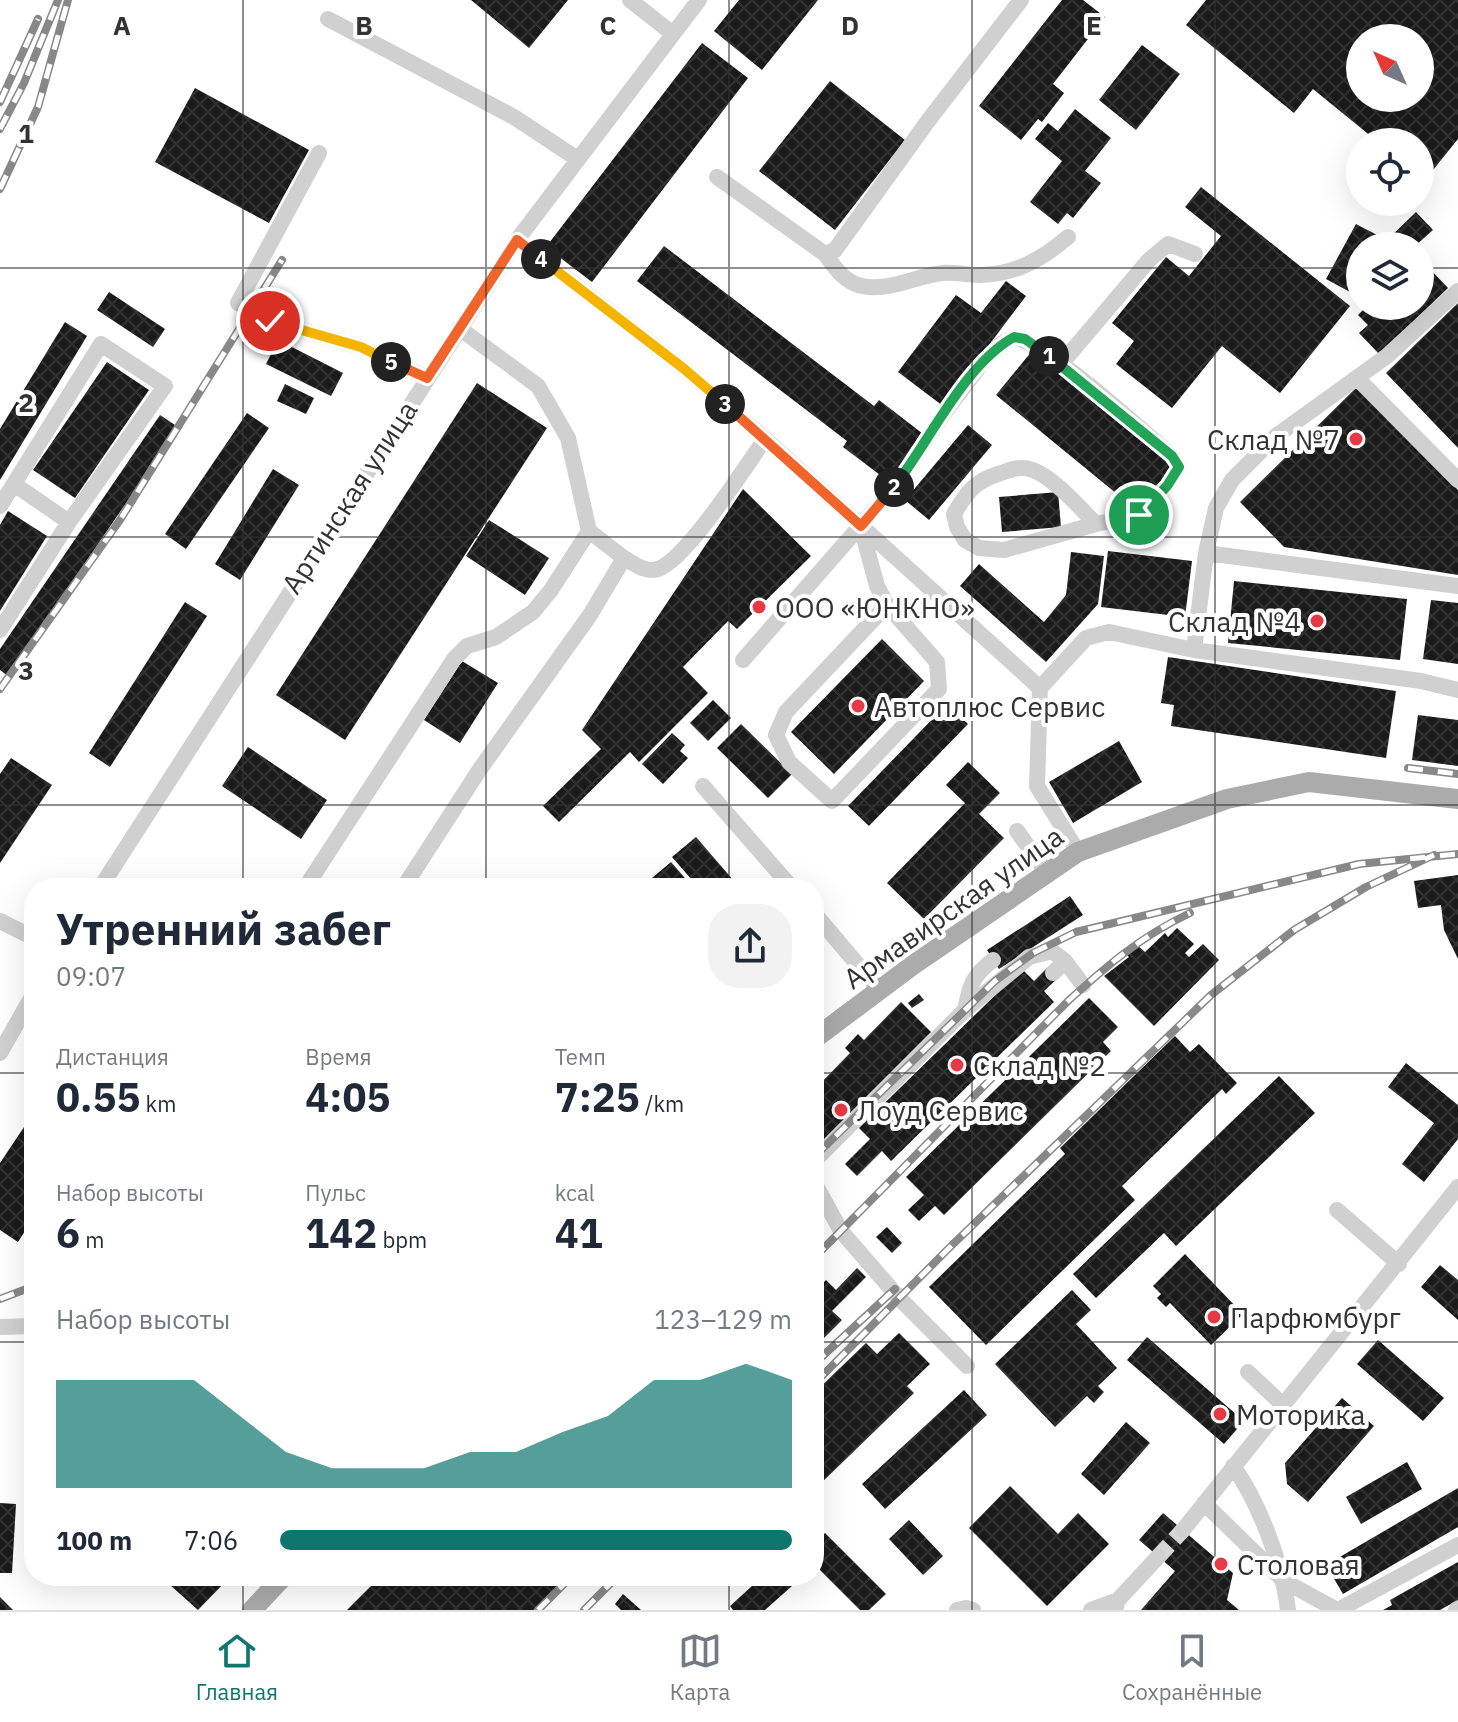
<!DOCTYPE html>
<html lang="ru">
<meta charset="utf-8">
<style>
body{margin:0;font-family:"IBM Plex Sans",sans-serif;background:#f2f2f3;color:#1f2937;height:100vh;display:flex;flex-direction:column;font-size:30px;white-space:nowrap}
*{box-sizing:border-box;margin:0}
p{font-size:26px;color:#747a83}
.icon{flex:none;width:44px;height:44px;fill:none;stroke:currentColor;stroke-width:2;stroke-linecap:round;stroke-linejoin:round}
.map{position:relative;flex:1;overflow:hidden}
.panel{position:absolute;left:24px;top:878px;width:800px;height:708px;display:flex;flex-direction:column;background:#fff;border-radius:32px;box-shadow:0 8px 32px #0002}
.panel>*{flex:none}
.needle{width:52px;rotate:315deg}
.fabs{position:absolute;left:1346px;top:24px;display:grid;gap:16px}
.fabs a{display:grid;place-items:center;width:88px;height:88px;border-radius:50%;background:#fff;box-shadow:0 8px 32px #0002;font-size:40px}
.pin{position:absolute;display:grid;place-items:center;width:68px;height:68px;color:#fff;margin:-34px;border:4px solid #fff;border-radius:50%;box-shadow:0 2px 8px #0007}
.km{position:absolute;width:40px;height:40px;margin:-20px;border-radius:50%;background:#222;color:#fff;font-size:22px;line-height:40px;text-align:center}
.round{display:grid;place-items:center;flex:none;width:84px;height:84px;border-radius:32px;background:#f2f2f3}
.head{display:flex;align-items:center;justify-content:space-between;height:136px;padding:0 32px}
h1{font-size:44px;font-weight:700;line-height:60px}
.figures{display:grid;grid-template-columns:repeat(3,1fr);gap:12px;height:136px;padding:8px 32px}
.figures div{display:grid;align-content:center}
.figures b{font-size:40px;font-weight:700}
.figures small{font-size:22px;font-weight:400}
.figures p{font-size:22px}
.chart{height:224px;padding:16px 32px}
.chart p{display:flex;justify-content:space-between}
.chart svg{width:100%;height:144px;margin-top:8px;fill:#0f766e;opacity:.7}
ul{padding:0 32px;list-style:none;font-size:26px}
li{display:grid;grid-template-columns:128px 96px 1fr;align-items:center;height:60px}
li i{height:20px;border-radius:10px;background:#0f766e}
.menu{display:flex;justify-content:space-around;align-items:center;height:112px;border-top:2px solid #e0e1e3;background:#fff;font-size:22px;color:#747a83}
.menu a{display:grid;justify-items:center;gap:4px}
.menu .selected{color:#0f766e}
.map>svg:first-child{display:block}
.building{fill:url(#building-cross-hatch);fill-rule:evenodd}
.lines{fill:none;stroke-linecap:round;stroke-linejoin:round}
.minor-tunnel{stroke:#d6d6d6;stroke-width:16;stroke-dasharray:16 8;stroke-linecap:butt}
.minor{stroke:#d0d0d0;stroke-width:16}
.major{stroke:#ababab;stroke-width:20}
.rail-casing{stroke:#888;stroke-width:8}
.rail{stroke:#fff;stroke-width:5;stroke-dasharray:15;stroke-linecap:butt}
.split-1-casing{stroke:#fff;stroke-width:16}
.split-2-casing{stroke:#fff;stroke-width:16}
.split-3-casing{stroke:#fff;stroke-width:16}
.split-4-casing{stroke:#fff;stroke-width:16}
.split-5-casing{stroke:#fff;stroke-width:16}
.split-6-casing{stroke:#fff;stroke-width:16}
.split-1{stroke:#22a559;stroke-width:10}
.split-2{stroke:#22a559;stroke-width:10}
.split-3{stroke:#f0652b;stroke-width:10}
.split-4{stroke:#f5b400;stroke-width:10}
.split-5{stroke:#f0652b;stroke-width:10}
.split-6{stroke:#f5b400;stroke-width:10}
.grid{fill:none;stroke:#333;stroke-width:2;stroke-opacity:0.55}
.poi-dot{fill:#e63946;stroke:#fff;stroke-width:3}
.labels{text-anchor:middle;dominant-baseline:central;stroke-width:8;stroke-linejoin:round;paint-order:stroke}
.poi-label{font-size:28px;fill:#333;stroke:#fff;text-anchor:start}
.street-label{font-size:28px;fill:#333;stroke:#fff}
.grid-label{font-size:26px;text-anchor:middle;font-weight:bold;fill:#333;stroke:#fff;stroke-width:8;stroke-linejoin:round;paint-order:stroke}
</style>
<div class="map">
<svg width="1458" height="1610" viewBox="0 0 1458 1610">
<defs>
<pattern id="building-cross-hatch" width="8" height="8" patternUnits="userSpaceOnUse" patternTransform="scale(2)"><rect width="8" height="8" fill="#1a1a1a"/><path d="M0 0l8 8M0 8l8-8" fill="none" stroke="#333"/></pattern>
</defs>
<rect width="100%" height="100%" fill="#fff"/>
<path class="building" d="M471,0h97l-39,48z
M739,0h79l-56,70 -48,-39z
M1062,0h21l22,17 -52,67 11,9 -22,29 -4,-3 -17,21 -42,-34z
M1206,0h252v139l-33,41 -5,-4v-34h-42l-65,-53 -19,24 -108,-88zM1360,38h60v60h-60z
M702,43l46,35 -156,204 -46,-35z
M1142,45l38,29 -44,56 -37,-30z
M830,81l75,59 -70,90 -76,-59z
M195,88l114,62 -40,73 -114,-61z
M1075,109l36,29 -26,33 16,12 -28,35 -6,-5 -9,11 -28,-22 32,-41 -27,-22 13,-16 10,8z
M1201,187l149,119 -70,87 -58,-47 -50,62 -56,-44 18,-23 -22,-18 54,-66 23,19 32,-40 -36,-29z
M1416,212l17,18 -18,16h-30l-2,-2z
M1356,224l23,12 -5,10h-14v27l-10,19 -24,-13z
M664,246l210,160 5,-6 48,37 -35,47 -49,-37 4,-6 -210,-160z
M1428,267l20,21 -69,66 -20,-21 9,-8 -10,-10 9,-9h53v-31z
M1006,281l20,15 -83,110 -45,-34 58,-77 25,18z
M109,292l56,37 -12,18 -56,-37z
M1458,303v145l-72,-75z
M65,322l22,14 -87,144v-51z
M278,340l65,33 -12,23 -65,-32z
M1032,351l143,116 -36,45 -143,-117z
M107,362l42,28 -74,108 -42,-28z
M477,383l70,45 -202,312 -69,-45z
M285,384l29,14 -8,16 -29,-13z
M1357,387l101,103v85l-174,-28 -44,-45z
M247,413l22,15 -83,121 -21,-15z
M160,415l18,12 -170,249 -8,-6v-21z
M968,425l24,20 -63,75 -24,-20z
M273,469l26,16 -59,95 -25,-16z
M743,489l68,67 -74,73 -9,-8 -45,46 25,26 -69,69 -9,-10 -71,70 -16,-16 58,-57 -19,-19z
M1058,492l3,35 -59,5 -3,-35z
M8,511l39,25 -47,75v-86z
M489,520l60,38 -24,37 -59,-39z
M1108,551l84,10 -7,56 -84,-10z
M1071,552l33,4 -6,48 -52,58 -86,-76 19,-22 65,58 22,-27z
M1234,581l173,18 -7,61 -172,-17z
M1431,600l27,3v61l-35,-5z
M185,602l22,14 -97,151 -21,-14z
M882,639l42,42 -90,93 -43,-42z
M1168,657l228,34 -10,67 -215,-32 3,-21 -13,-2z
M462,661l36,22 -38,60 -36,-23z
M713,700l18,18 -23,23 -18,-18z
M947,704l21,20 -99,102 -21,-20z
M1418,715l40,5v46l-46,-6z
M741,724l51,50 -24,24 -51,-50z
M672,733l13,12 -5,6 8,7 -25,26 -21,-20z
M1119,741l23,41 -69,41 -24,-41z
M248,747l79,53 -26,39 -79,-53z
M11,758l41,27 -52,78v-89z
M968,762l32,31 -21,21 25,24 -80,81 -37,-36 78,-80 -19,-18z
M696,837l44,51h-41l-27,-31z
M671,862l20,23 -4,3h-47z
M1458,875v84l-14,-29 -3,-25 -23,3 -4,-27z
M1070,896l13,19 -84,54 -12,-19z
M1177,928l17,16 -9,9 4,4 14,-13 16,16 -65,66 -50,-50 25,-19 -3,-3 10,-10 9,8 20,-19 3,4z
M1048,967l10,11 -14,13 10,11 -163,159 -9,-10 -25,25 -12,-12 25,-25 -11,-11 163,-159 12,12z
M919,994l5,6 -12,8 -4,-5z
M1089,998l29,29 -15,15 8,9 -167,164 -9,-9 -16,15 -11,-11 16,-15 -18,-18z
M901,1002l30,30 -117,117v-59l36,-37 -5,-5 13,-14 6,6z
M1175,1036l15,16 9,-8 38,39 -11,11 -4,-5 -100,97 13,14 -149,145 -57,-58 136,-133 -5,-6z
M1406,1063l52,42v34l-34,43 -22,-18 32,-41 -46,-36z
M1279,1076l36,37 -139,133 -12,-13 -68,65 -23,-24z
M34,1112v105l-16,25 -18,-12v-67z
M887,1227l15,16 -10,10 -16,-16z
M1185,1254l58,60 -32,31 -41,-42 -4,4 -9,-9 4,-4 -8,-8z
M1440,1265l18,15v40l-37,-33z
M857,1268l9,9 -34,34 10,9 -28,28v-56l12,-12 10,10z
M1072,1290l19,20 -15,14 41,44 -19,18 6,6 -10,11 -7,-7 -32,31 -60,-63z
M899,1333l31,31 -23,22 7,7 -100,97v-97l52,-50 11,11z
M1147,1337l97,84 -20,23 -97,-84z
M1378,1340l66,58 -21,23 -66,-57z
M964,1390l23,25 -102,94 -23,-25z
M1342,1398l32,28 -66,76 -21,-18 -2,-21z
M1126,1422l24,21 -46,52 -23,-21z
M1407,1462l15,27 -61,35 -15,-27z
M1010,1486l48,48 20,-21 31,31 -62,62 -78,-78z
M1458,1488v39l-115,67 -17,-29z
M0,1503l16,1 -4,69h-12z
M1163,1513l70,60 -6,27 12,10h-98l34,-39 -36,-31z
M909,1520l34,36 -20,19 -34,-36z
M825,1533l61,61 -17,16h-9l-46,-46v-20z
M1458,1562v38l-18,10h-57l9,-5 -2,-5z
M160,1576h71l-33,34z
M381,1576h17l8,9 9,-9h154l-34,34h-188z
M763,1576h36l2,2 -36,32h-32l-3,-4z
M623,1594l18,16h-20l-6,-6z
M0,1597l13,13h-13z"/>
<g class="lines">
<path class="minor-tunnel" d="M1158,1557l25,-27"/>
<path class="minor" d="M630,0l43,34
M328,19l186,98 62,41
M319,153l-81,150 32,18 91,26 66,31
M717,177l108,77 10,-4 93,-129 93,-121
M517,240l166,128 82,71 275,249 -3,98 41,66
M825,254c10,14 19,28 37,32 26,6 54,-10 80,-13 12,-1 25,2 37,2 36,0 63,-16 89,-38
M1061,364l88,-104 19,-16 27,10
M1357,378l101,102
M0,506l101,-162 64,42 -96,136 -55,-38
M861,527l16,59 10,19 50,57 2,27 -107,112 -43,-39 -13,-27 10,-23 101,-107
M1206,553l252,33
M624,558c11,6 21,15 34,11 28,-9 88,-103 107,-130
M0,630l69,-108
M1194,650l12,-97 10,-45 16,-28 44,-44 111,-80 71,-65
M743,660l153,-175 46,-69 40,-53 19,-19 13,-7c37,9 125,91 158,119l7,11 -12,19 -28,29 -43,9 -92,26 -25,-2 -14,-8 -8,-13 -3,-13c12,-21 21,-33 44,-40 7,-2 17,-7 25,-6 23,0 57,40 73,56
M1040,688l46,-50 23,-6 85,18 227,31 37,9
M703,786l89,102
M1017,831l30,42
M100,888l417,-648 182,-240
M305,888l149,-229 13,-13 29,-9 37,-25 18,-22 38,-59 -21,-93 -30,-52 -79,-58
M403,888l77,-119 110,-154 34,-57 -35,-27
M814,913l66,78
M0,921l34,17
M1053,973l12,-12
M965,1010c5,-25 7,-34 28,-50
M0,1053l34,-60
M814,1161l151,-151 64,-53 23,-6 13,10 18,24
M814,1182l27,49 59,68 67,67
M1337,1210l62,54
M0,1327l32,-1
M1248,1372l35,33
M1233,1466c26,36 50,100 55,144
M1204,1503l80,78 53,29
M1183,1530l275,-343
M957,1610l9,-2 7,2
M1091,1610l27,-10
M1115,1610l3,-10 40,-43
M1338,1610l120,-65
M1456,1610l2,-1"/>
<path class="major" d="M814,1039l99,-74 165,-113 149,-53 82,-17 149,17
M252,1610l32,-34"/>
<g class="rail-casing">
<path id="rail" d="M0,102l38,-83
M0,129l24,-46 34,-83
M0,189l38,-82 30,-107
M0,689l120,-169 162,-260
M1408,768l50,6
M814,1157l181,-176 38,-28 43,-21 283,-68 99,-10
M814,1258l254,-257c41,-37 72,-64 122,-88
M0,1299l34,-13
M814,1364l81,-75
M814,1384l133,-134 264,-255 83,-65 72,-43 68,-32
M538,1610l34,-34
M584,1610l34,-34"/>
</g>
<use href="#rail" class="rail"/>
</g>
<g class="lines">
<g class="split-1-casing">
<path id="split-1" d="M1049,356l123,100 7,11 -12,19 -28,29"/>
</g>
<g class="split-2-casing">
<path id="split-2" d="M894,487c35,-45 70,-122 120,-150l11,2 24,17"/>
</g>
<g class="split-3-casing">
<path id="split-3" d="M725,404l136,122 33,-39"/>
</g>
<g class="split-4-casing">
<path id="split-4" d="M541,259l142,109 42,36"/>
</g>
<g class="split-5-casing">
<path id="split-5" d="M391,362l36,16 90,-138 24,19"/>
</g>
<g class="split-6-casing">
<path id="split-6" d="M270,321l91,26 30,15"/>
</g>
<use href="#split-1" class="split-1"/>
<use href="#split-2" class="split-2"/>
<use href="#split-3" class="split-3"/>
<use href="#split-4" class="split-4"/>
<use href="#split-5" class="split-5"/>
<use href="#split-6" class="split-6"/>
</g>
<path class="grid" d="M243,0v888M486,0v888M729,0v888M972,0v1610M1215,0v1610M0,268h1360M1420,268h38M0,537h1458M0,805h1458M0,1073h34M814,1073h644M0,1342h34M814,1342h644M243,1576v34M486,1576v34M729,1576v34"/>
<g class="poi-dot">
<circle cx="1356" cy="439" r="8"/>
<circle cx="759" cy="607" r="8"/>
<circle cx="1317" cy="621" r="8"/>
<circle cx="858" cy="706" r="8"/>
<circle cx="957" cy="1065" r="8"/>
<circle cx="841" cy="1110" r="8"/>
<circle cx="1214" cy="1317" r="8"/>
<circle cx="1220" cy="1414" r="8"/>
<circle cx="1221" cy="1564" r="8"/>
</g>
<g class="labels">
<g class="poi-label">
<text x="1340" y="439" text-anchor="end">Склад №7</text>
<text x="775" y="607">ООО «ЮНКНО»</text>
<text x="1301" y="621" text-anchor="end">Склад №4</text>
<text x="874" y="706">Автоплюс Сервис</text>
<text x="973" y="1065">Склад №2</text>
<text x="857" y="1110">Лоуд Сервис</text>
<text x="1230" y="1317">Парфюмбург</text>
<text x="1236" y="1414">Моторика</text>
<text x="1237" y="1564">Столовая</text>
</g>
<g class="street-label">
<text transform="translate(349 497) rotate(-57)">Артинская улица</text>
<text transform="translate(953 907) rotate(-35)">Армавирская улица</text>
</g>
</g>
<g class="grid-label">
<text x="122" y="35">A</text>
<text x="364" y="35">B</text>
<text x="608" y="35">C</text>
<text x="850" y="35">D</text>
<text x="1094" y="35">E</text>
<text x="26" y="143">1</text>
<text x="26" y="412">2</text>
<text x="26" y="680">3</text>
</g>
</svg>
<div class="fabs">
<a><svg class="needle" viewBox="-14 -14 28 28"><path d="M0-13l5 13h-10z" fill="#e53935"/><path d="M0 13l5-13h-10z" fill="#747a83"/></svg></a>
<a><svg class="icon" aria-label="locate" viewBox="0 0 24 24"><circle cx="12" cy="12" r="6"/><path d="M12 2v4M12 18v4M2 12h4M18 12h4"/></svg></a>
<a><svg class="icon" aria-label="layers" viewBox="0 0 24 24"><path d="M12 4l9 5-9 5-9-5zM3 14l9 5 9-5"/></svg></a>
</div>
<div class="pin" style="left:1139px;top:515px;background:#1e9e55"><svg class="icon" aria-label="arrive" viewBox="0 0 24 24"><path d="M6 21V4h12l-3 4 3 4H6"/></svg></div>
<div class="pin" style="left:270px;top:321px;background:#d93025"><svg class="icon" aria-label="check" viewBox="0 0 24 24"><path d="M5 12l5 5 9-10"/></svg></div>
<b class="km" style="left:1049px;top:356px">1</b>
<b class="km" style="left:894px;top:487px">2</b>
<b class="km" style="left:725px;top:404px">3</b>
<b class="km" style="left:541px;top:259px">4</b>
<b class="km" style="left:391px;top:362px">5</b>
<section class="panel">
<div class="head"><div><h1>Утренний забег</h1><p>09:07</p></div><a class="round"><svg class="icon" aria-label="share" viewBox="0 0 24 24"><path d="M12 15V3M7 8l5-5 5 5M5 13v7h14v-7"/></svg></a></div>
<div class="figures">
<div><p>Дистанция</p><b>0.55<small> km</small></b></div>
<div><p>Время</p><b>4:05</b></div>
<div><p>Темп</p><b>7:25<small> /km</small></b></div>
</div>
<div class="figures">
<div><p>Набор высоты</p><b>6<small> m</small></b></div>
<div><p>Пульс</p><b>142<small> bpm</small></b></div>
<div><p>kcal</p><b>41</b></div>
</div>
<div class="chart"><p><span>Набор высоты</span>123–129 m</p>
<svg viewBox="0 0 160 44" preserveAspectRatio="none"><path d="M0 44V11L10 11L20 11L30 11L40 22L50 33L60 38L70 38L80 38L90 33L100 33L110 27L120 22L130 11L140 11L150 6L160 11V44z"/></svg>
</div>
<ul>
<li><b>100 m</b>7:06<i style="width:100%"></i></li>
</ul>
</section>
</div>
<nav class="menu">
<a class="selected"><svg class="icon" aria-label="home" viewBox="0 0 24 24"><path d="M3 11l9-7 9 7M6 9v11h12V9"/></svg>Главная</a>
<a><svg class="icon" aria-label="map" viewBox="0 0 24 24"><path d="M3 6l6-2 6 2 6-2v14l-6 2-6-2-6 2zM9 4v14M15 6v14"/></svg>Карта</a>
<a><svg class="icon" aria-label="saved" viewBox="0 0 24 24"><path d="M7 4h10v16l-5-4-5 4z"/></svg>Сохранённые</a>
</nav>
